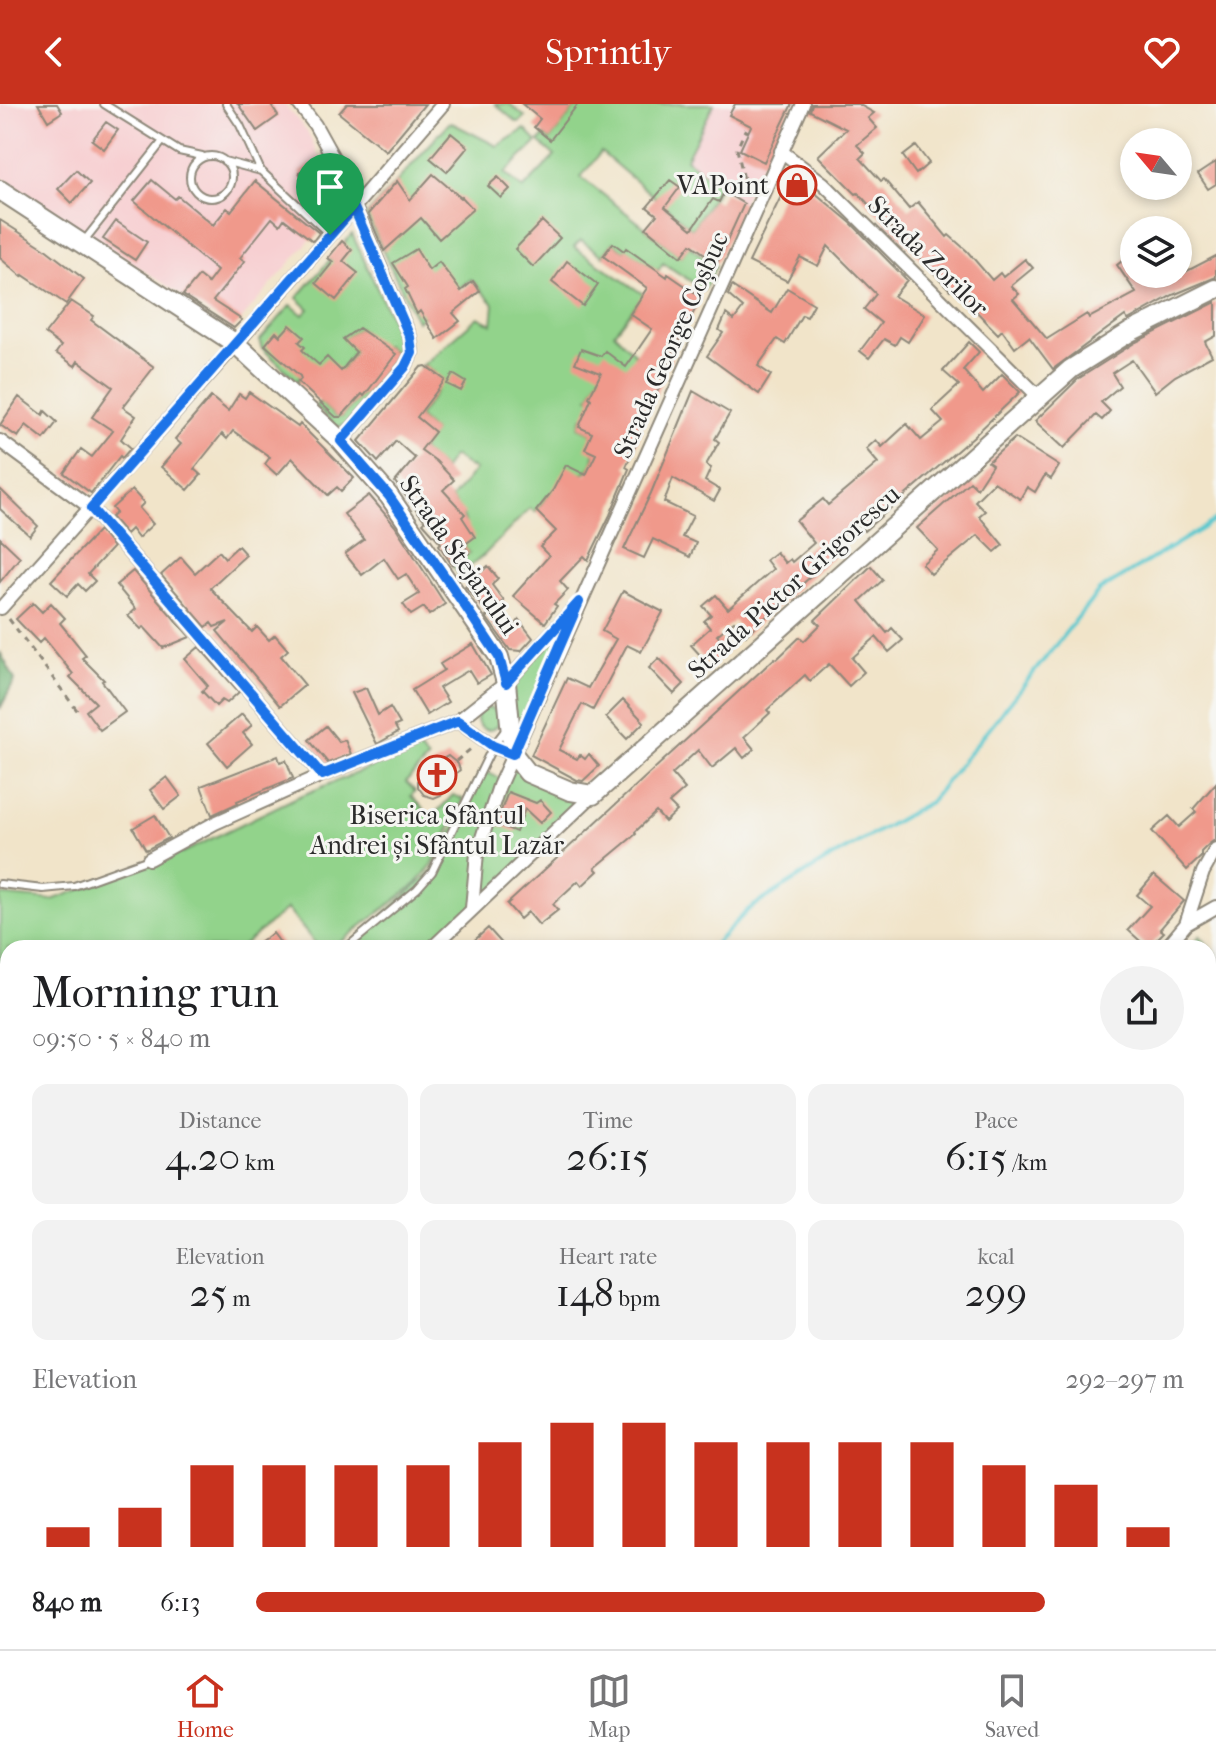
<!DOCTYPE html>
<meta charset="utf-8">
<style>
body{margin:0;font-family:"IM FELL French Canon",serif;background:#f2f2f2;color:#202124;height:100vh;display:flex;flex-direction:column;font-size:30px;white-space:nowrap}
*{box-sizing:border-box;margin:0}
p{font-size:26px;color:#757577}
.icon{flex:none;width:44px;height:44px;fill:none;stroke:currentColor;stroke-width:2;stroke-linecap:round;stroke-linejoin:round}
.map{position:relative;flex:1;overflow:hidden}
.panel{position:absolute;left:0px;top:836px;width:1216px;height:710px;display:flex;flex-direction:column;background:#fff;border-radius:24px 24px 0 0;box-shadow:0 4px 12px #0003}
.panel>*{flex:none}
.needle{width:52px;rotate:299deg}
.fabs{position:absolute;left:1120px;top:24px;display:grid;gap:16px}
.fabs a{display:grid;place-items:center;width:72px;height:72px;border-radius:50%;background:#fff;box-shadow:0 4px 12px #0003;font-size:40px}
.pin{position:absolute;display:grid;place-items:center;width:68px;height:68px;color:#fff;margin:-82px -34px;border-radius:50% 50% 50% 0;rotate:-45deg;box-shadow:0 0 8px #0007}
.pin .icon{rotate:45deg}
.round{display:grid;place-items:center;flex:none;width:84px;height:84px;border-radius:42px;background:#f2f2f2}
.headline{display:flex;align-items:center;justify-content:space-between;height:136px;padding:0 32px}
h1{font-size:44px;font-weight:600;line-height:60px}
.metrics{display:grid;grid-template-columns:repeat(3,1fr);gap:12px;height:136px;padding:8px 32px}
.metrics div{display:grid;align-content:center;border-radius:16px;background:#f2f2f2;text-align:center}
.metrics b{font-size:40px;font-weight:600}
.metrics small{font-size:22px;font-weight:400}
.metrics p{font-size:22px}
.chart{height:224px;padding:16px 32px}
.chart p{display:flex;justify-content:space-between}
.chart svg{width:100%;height:144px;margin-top:8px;stroke:#c8321e;stroke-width:6}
ul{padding:0 32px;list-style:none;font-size:26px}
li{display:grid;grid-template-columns:128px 96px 1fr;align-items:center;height:60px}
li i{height:20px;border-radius:10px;background:#c8321e}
header{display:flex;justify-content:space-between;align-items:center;height:104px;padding:0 32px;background:#c8321e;color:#fff;font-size:36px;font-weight:600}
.tab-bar{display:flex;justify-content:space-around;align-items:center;height:112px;border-top:2px solid #e0e0e0;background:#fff;font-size:22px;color:#757577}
.tab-bar a{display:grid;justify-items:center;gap:4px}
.tab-bar .active{color:#c8321e}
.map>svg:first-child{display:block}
.built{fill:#f7cfd1}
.green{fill:#92d38b;stroke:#5e7f5b;stroke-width:2}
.forest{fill:#75b577;stroke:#507051;stroke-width:2}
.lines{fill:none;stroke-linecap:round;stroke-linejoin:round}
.stream{stroke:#5ac8ce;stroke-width:4}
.building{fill:#f0998b}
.lane-casing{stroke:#8e887a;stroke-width:10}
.street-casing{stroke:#8e887a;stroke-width:16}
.secondary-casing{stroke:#8e887a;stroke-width:22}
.path{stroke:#8e887a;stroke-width:3;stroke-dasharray:6 6;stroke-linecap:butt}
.lane{stroke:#fff;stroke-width:6}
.street{stroke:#fff;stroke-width:12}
.secondary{stroke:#fff;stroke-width:18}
.route-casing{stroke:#fff;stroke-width:16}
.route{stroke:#1a73e8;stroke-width:10}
.labels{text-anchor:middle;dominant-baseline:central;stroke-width:6;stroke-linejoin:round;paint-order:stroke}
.poi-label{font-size:26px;fill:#2b2b2b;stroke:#f6f6f2;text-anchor:end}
.street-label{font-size:26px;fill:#2b2b2b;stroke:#f6f6f2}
</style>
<header><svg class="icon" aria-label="back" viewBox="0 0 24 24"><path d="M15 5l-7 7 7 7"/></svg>Sprintly<svg class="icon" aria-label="heart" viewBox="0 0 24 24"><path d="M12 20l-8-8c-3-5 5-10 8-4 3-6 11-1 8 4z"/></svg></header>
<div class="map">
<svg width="1216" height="1545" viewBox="0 0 1216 1545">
<rect width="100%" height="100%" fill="#f6f6f2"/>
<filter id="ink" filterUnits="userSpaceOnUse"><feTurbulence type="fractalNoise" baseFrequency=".0125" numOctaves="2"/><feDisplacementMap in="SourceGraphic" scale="16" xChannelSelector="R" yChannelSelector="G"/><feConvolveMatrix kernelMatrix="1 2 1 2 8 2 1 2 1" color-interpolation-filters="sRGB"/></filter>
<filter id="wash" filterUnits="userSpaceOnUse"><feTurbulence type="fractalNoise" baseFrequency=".006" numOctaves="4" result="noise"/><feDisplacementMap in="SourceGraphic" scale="32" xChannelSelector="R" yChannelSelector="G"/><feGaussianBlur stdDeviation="1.8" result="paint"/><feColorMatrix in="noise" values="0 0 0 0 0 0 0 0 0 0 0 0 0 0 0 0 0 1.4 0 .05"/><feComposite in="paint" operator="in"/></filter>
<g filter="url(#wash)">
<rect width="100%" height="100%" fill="#f1e4c9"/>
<path class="built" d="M0,0h284l23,27 34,73 -108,125 -233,-153z
M714,0h41l-1,4 29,15 -41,80 -56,-44z"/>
<path class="green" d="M495,0h15l15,13 -5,5h-4z
M578,0h136l-28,55 34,27 -28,43 -91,-77 -20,25 100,79 8,-10 27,20 -12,24 -41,-27 -5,8 -32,-22 -2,2 -11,-8 -10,13 -22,-16 -7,7 91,62 -4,6 -22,-14 -25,32 21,21 28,19 -4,8 -25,-15 -33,8 -12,23 29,15 -35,5 -4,10 13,6c8,41 -6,37 -36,56 -8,5 -14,15 -21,23l-5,-4 -45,46 -26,22 -7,-11 17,-12 -5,-8c5,-22 1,-30 -13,-46l24,-29 -22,-14 -9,13 -23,-19 13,-18 -16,-15 19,-26 -3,-19 -8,-6 -5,1 57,-50 14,7 2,-20 -23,-25 -54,42 -51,-105 84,-94 47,24 28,-17 12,13 -32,31 18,16 32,-33 -16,-14 5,-6 6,4z
M352,130l50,108 2,-2 1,10 -5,11 -53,64 -11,2 -21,-21 5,-4 16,15h5l21,-23 3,1 31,-41 -11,-9 -3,3 -23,-20 -15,11 11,11 -17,24 -23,-4 -14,4 -3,8 -37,-35 -1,-7 31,-35 12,10 6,-6 -12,-11z
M579,498l-66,152 15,19 65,22 -161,153h-86l86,-76 50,-102 19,9 12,-25 -7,-71z
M477 615a11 11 0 1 1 22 0a11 11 0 1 1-22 0Z
M418,644l10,11 -22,23 9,9 -4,5 20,22 22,-23 10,4 -31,66 -16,19 -83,64h-14l-32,-39 -47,39h-232v694h226l-9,7h-225v-754l52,5 132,-48 111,-54z
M1200,832l16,19v186l-8,3v-196h-19z
M268,1538h403l-11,7h-401z"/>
<path class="forest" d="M0,548l15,28 -15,29z"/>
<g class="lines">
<path class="stream" d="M711,844l38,-39 76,-48 105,-59 169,-211 117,-71"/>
</g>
<g id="blocks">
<path class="building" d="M38,0h19l5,8 -14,9z
M238,0h32l8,12 -21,15z
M347,0h78l-39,47 -47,-38z
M522,0h56l-28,36 -16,-13 6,-8z
M735,0h57l-28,58 -24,-12 11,-24 -22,-11z
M812,0h46l16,9 -6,5 9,10 -20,17 8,8 -5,5 21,23 3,-2 25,30 9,-7 29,35 2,-2 18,16 25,29 8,-7 3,4 22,-18 8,9 -22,18 8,8 -6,5 34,40 40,-25 2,4 47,-25 -19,-28 9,-7 8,10v6h5l6,8 17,-8 4,8 50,-26v21l-43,18 -45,25 -3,-4 -72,53 -24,-32 -14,11 -13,-18 -4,4 -45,-47 -3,3 -92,-97 -2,1 -38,-38 28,-27 -36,-18z
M106,18l12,8 -14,19 -12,-9z
M451,29l17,14 -21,25 -17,-14z
M916,42l13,17 -13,11 -13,-18z
M317,57l20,38 -12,23 -20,-18 6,-9 -12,-23z
M1216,58v22l-8,5 -10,-15z
M76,66l14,13 -18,20 -14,-14z
M433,70l28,24 1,-1 11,12 -34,30 -18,-21 -37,33 -16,-37 29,-33 13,19z
M795,72l56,47 56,57 -13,16 31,19 -17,27 -8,-5 -5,8 -11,-6 -15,19 -9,-7 21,-28 -17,-14 12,-15 -48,-48 -10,20 -18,-9 -13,24 -38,-19 41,-84z
M498,73l12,12 -9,9 -13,-12z
M152,76l23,19 3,-3 35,29 14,-17 4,3 24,-30 64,52 -6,8 -29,-22 -4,6 -8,-7 -32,40 5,3 -32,40 29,19 -8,8 -51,-33 16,-19 9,7 9,-12 -83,-70z
M670,76l10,7 -15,20 27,22 21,-30 6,3 5,-10 20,12 -27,59 -26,-19 -10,13 -35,-29 11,-13 -10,-8z
M0,116l44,28 40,31 -18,25 -43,-29 -1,2 -22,-19z
M116,117l31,21 -12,18 -32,-21z
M542,117l18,17 -27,29 -18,-18z
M342,137l10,9 -9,11 15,12 -22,27 -20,-17 17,-21 -5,-4z
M613,139l11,8 2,-3 41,29 1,-3 32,22v4l-30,58 2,1 -14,21 4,2 -23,47 3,1 -16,37 3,2 -19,46 -22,45 -4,-4 -24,25 8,9 -14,14 3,2 -12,17 -32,-27 36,-40 -9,-9 16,-16 -20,-20 17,-21 13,-25 20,10 10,-21 -11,-5 7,-16 -13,-6 12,-28 -2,-2 12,-24 -26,-10 6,-14 20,7 4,-5 21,16 26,-38 -22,-15 17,-26 -44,-32z
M416,145l13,21 10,-8 22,29 12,-10 7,10 -27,22 7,8 -23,18 -17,-28 -3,3 -12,-25 3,-2 -15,-24z
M567,157l31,24 -15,21 -31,-24z
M732,182l40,27 15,-25 27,16 -7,13 -5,-2 -17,29 -8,-5 -19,27 13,9 -12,19 -52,-38 16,-23 -4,-3 7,-16 8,6 9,-12 -15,-13z
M71,197l23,15 -3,4 63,47 -31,40 13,9 -15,23 10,9 -9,10 -2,-2 -29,37 -27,-20 17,-24 11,8 21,-26 -21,-14 21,-30 -35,-26 -3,5 -19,-13 5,-7 -16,-12z
M1216,198v34l-11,6 7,14 -37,20 -20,16 -23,-32 -20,13 8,13 -19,16 9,9 -8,9 -6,-5 -32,33 -29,-27 43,-42 58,-37z
M290,221l14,12 -5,5 6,5 -3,3 17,15 8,-8 14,14 15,-19 -13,-13 16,-11 37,26 -32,42 -2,-2 -21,23h-5l-38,-35 3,-3 -1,-3 -35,-31 11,-13 4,4z
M969,238l10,10 -16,18 20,23 19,-19 18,18 -46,44 -110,95 -7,-8 -23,19 6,8 -94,85 -12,-14 -17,14 12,14 -19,17 -19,-21 19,-17 -6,-7 7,-6 -8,-9 13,-11 12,14 45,-40 -7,-9 10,-8 9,11 5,-4 2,3 22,-19 -18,-22 27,-22 5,6 50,-42 -12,-14 10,-9 6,7 25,-23 14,16 22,-18 -11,-12 27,-25 -16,-14z
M426,262l19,14 -28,37 18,15 -14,18 15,11 18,19 -11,10 22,24 -3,3 13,20 -11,8 5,8 -17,12 -13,-20 2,-2 -18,-20 2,-2 -30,-39 20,-24 -19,-17 -18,21 -19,-21 62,-74z
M453,270l13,8 -5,9 -14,-7z
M693,287l37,22 -15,26 4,3 -13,23 5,3 -6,13 15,9 -6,11 -41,-23 -9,24 29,14 -11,21 14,6 -6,14 -37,-18 -9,19 -20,-9 27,-56z
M249,288l49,35 2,-3 54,54 -13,13 -4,-4 -9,8 -36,-37 -15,17 -12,-11 5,-7 -37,-26 -6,8 -5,-5 -28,35 7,6 -13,15 -27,-23 20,-23 -6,-5 36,-42 17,14 11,-17 6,4z
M19,293l24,18 2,-4 12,11 -13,17 -18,-14 -8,12 -18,-12z
M1015,334l44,28 -8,13 -6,-4 -10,17 -8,-5 -7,12 -26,-17 -19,19 10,10 -6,5 24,29 -8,7 -17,-17 -47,39 -9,-10 16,-14 -21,-22 53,-47 7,7 15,-23 -4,-3z
M0,385l38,37 -8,10 -30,-27z
M132,386l12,13 -5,5 14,16 -15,14 -7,-9 -5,5 -15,-17 5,-4 -4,-5z
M369,391l26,31 50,78 -16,11 -5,-8 -13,8 -8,-11 16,-10 -13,-20 -8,5 -14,-21 -22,17 -17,-21 19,-14 -20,-26z
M99,426l14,17 -25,27 7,7 -10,10 -7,-7 -11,12 -16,-15z
M0,434l20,19 -20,25z
M238,442l8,9 -36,33 42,44 5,-5 12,13 6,-5 13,15 -7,6 24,29 -25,21 -63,-75 11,-9 -14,5 -3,-4 -5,4 -45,-52 20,-18 14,16 24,-22 6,7z
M488,462l10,12 -6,7 12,16 -7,6 16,21 6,-8 14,18 -12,13 -11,-1 -24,-33 3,-2 -24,-29z
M871,462l12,14 -23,21 27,32 5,-5 11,12 -14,12 -13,-15 -24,21 12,14 -15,14 -20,-22 -19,17 -5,-6 -38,35 3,3 -26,24 10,12 -10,9 -8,-10 -24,20 -14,-18 -26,24 13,15 -16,14 8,8 -12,11 -9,-10 -21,20 1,2 -41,34 3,3 -16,15 -4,-5 -25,23 5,6 -19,15 -11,-13 -8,7 -13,-15 268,-246 2,1 23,-22 4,4 16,-16 -5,-5z
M133,467l57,66 -27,11 -19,-21 -3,2 -13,-13 8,-7 -20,-24z
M623,487l40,21 -22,40 -14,-7 -34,65 -11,-6 -23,46 18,9 3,-4 5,4 4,-5 10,12 -16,15 -6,-1 -46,-25 36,-77 21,10 28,-49 -14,-8z
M33,499l9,9 9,-9 14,15 -5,5 26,32 -4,3 22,22 -2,1 23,31 -25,18 -14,-19 10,-8 -26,-26 3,-3 -29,-36 -5,5 -23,-24z
M473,540l18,31 -14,8 -8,-13 -30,18 9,14 -21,13 -15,-25 32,-20 -4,-6z
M199,543l40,45 -12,11 -5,-3 -6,6 -14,-15 6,-5 -23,-27z
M659,554l25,26 -10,10 -25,-26z
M366,584l12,27 12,-8 10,17 -5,2 3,6 -21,12 -25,-51z
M623,596l21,22 -17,17 -21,-22z
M242,610l10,11 -9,8 9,11 -25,22 -19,-23z
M326,622l13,16 6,-2 6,14 -23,9 -19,-23z
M278,652l2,6 6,-2 7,18 -56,23 1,2 -26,12 -11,-29z
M448,652l10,8 2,6 -12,10 -5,14 -9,4 -10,-3 -6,-8v-10l7,-8z
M167,673l14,19 -17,13 -14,-19z
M1216,679v56l-7,5 -8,8v5l-14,13 -35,-39 17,-15 10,11 17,-15 -3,-3z
M508,688l28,11 4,-3 11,12 -11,11 -15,-14 -9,23 -20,-8z
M155,711l14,23 -23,12 -13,-22z
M1154,771l30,26 -24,28 4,3 -16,16 -20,-18 22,-24 -13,-11z
M488,824l18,20h-40z
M273,829l11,15h-32z"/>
</g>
</g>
<g filter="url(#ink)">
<use href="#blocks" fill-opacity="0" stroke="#8e887a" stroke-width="2"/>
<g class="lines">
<g class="lane-casing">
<path id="lane" d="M104,0l75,47 23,5
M226,0l14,21 21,46
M190 73a21 21 0 1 1 42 0a21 21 0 1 1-42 0Z
M224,57l37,10 69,64
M84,137l79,-100
M0,780l43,5 31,-3 75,-27
M346,844l71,-59 15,-17 61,-126 13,-17
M0,1009l8,10"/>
</g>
<g class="street-casing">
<path id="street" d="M299,0l16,21 21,38 74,174 2,16 -7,14 -64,74
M781,47l42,32 216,214
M0,337l91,67 231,267
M1,504l235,-264 207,-240
M458,617l35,25 20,8
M149,755l66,-36 107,-48 136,-54 48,-38 66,-72
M472,804l5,-55 22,-67 304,-682
M1186,820l17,-52 13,-23
M432,844l161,-153
M1166,844l20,-24 30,-17
M1208,1052l8,-3
M0,1132l8,-6
M1208,1179l8,13"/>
</g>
<g class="secondary-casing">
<path id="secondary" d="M0,86l236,154 105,97 48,55 110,161 7,26 7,71 15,19 42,18 23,4 478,-426 59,-37 86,-43"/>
</g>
<path class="path" d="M748,28l-3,-2 -8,19 10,44 3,2
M9,515l70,94
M456,657l16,-13
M0,1186l8,-31
M0,1483l8,-7
M233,1545l9,-7"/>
<use href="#lane" class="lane"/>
<use href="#street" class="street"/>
<use href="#secondary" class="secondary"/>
</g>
</g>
<g class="lines" filter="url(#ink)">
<g class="route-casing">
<path id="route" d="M354,104l56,129 2,16 -7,14 -64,74 48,55 74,107 36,54 7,26 73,-81 -66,152 -20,-8 -35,-25 -136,54 -231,-267z"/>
</g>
<use href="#route" class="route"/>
</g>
<defs>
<g id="shop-ring" transform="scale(2)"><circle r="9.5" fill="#f6f6f2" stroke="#c8321e" stroke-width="1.5"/><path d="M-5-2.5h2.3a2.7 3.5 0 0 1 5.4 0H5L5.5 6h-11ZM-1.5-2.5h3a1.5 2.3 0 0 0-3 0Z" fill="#c8321e"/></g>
<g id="church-ring" transform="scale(2)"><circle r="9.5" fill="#f6f6f2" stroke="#c8321e" stroke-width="1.5"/><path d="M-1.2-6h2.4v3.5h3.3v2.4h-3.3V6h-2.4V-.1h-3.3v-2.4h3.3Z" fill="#c8321e"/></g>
</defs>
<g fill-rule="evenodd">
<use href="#shop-ring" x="797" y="81"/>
<use href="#church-ring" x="437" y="671"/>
</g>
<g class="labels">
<g class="poi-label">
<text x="769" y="81">VAPoint</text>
<text x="437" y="711" text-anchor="middle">Biserica Sfântul<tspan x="437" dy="30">Andrei și Sfântul Lazăr</tspan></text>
</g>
<g class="street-label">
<text transform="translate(928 152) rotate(45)">Strada Zorilor</text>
<text transform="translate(671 241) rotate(-66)">Strada George Coșbuc</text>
<text transform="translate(459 451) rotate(55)">Strada Stejarului</text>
<text transform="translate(794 478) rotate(-42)">Strada Pictor Grigorescu</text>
</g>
</g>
</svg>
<div class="fabs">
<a><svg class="needle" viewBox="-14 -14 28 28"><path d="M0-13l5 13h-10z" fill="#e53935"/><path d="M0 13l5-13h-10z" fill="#757577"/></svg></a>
<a><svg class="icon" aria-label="layers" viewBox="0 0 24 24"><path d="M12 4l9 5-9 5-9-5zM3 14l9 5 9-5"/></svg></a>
</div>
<div class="pin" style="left:330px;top:131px;background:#1e9e55"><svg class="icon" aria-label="arrive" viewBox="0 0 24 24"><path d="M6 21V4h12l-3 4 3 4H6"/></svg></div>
<section class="panel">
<div class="headline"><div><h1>Morning run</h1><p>09:50 · 5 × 840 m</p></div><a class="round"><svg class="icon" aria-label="share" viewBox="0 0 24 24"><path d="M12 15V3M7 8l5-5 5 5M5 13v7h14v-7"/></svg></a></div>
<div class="metrics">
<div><p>Distance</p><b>4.20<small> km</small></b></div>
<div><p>Time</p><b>26:15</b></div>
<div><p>Pace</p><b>6:15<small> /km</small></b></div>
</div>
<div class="metrics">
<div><p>Elevation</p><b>25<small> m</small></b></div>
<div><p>Heart rate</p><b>148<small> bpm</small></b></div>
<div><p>kcal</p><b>299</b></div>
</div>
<div class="chart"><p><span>Elevation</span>292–297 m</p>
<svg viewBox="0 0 160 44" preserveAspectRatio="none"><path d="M5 44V38M15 44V32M25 44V19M35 44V19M45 44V19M55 44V19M65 44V12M75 44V6M85 44V6M95 44V12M105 44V12M115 44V12M125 44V12M135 44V19M145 44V25M155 44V38"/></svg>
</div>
<ul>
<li><b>840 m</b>6:13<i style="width:85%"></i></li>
</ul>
</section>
</div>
<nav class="tab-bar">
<a class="active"><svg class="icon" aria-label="home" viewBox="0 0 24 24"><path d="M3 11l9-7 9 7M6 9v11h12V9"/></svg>Home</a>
<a><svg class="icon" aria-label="map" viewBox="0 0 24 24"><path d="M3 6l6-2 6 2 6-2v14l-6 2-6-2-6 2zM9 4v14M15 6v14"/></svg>Map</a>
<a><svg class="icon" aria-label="saved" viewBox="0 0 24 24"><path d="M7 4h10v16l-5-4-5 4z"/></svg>Saved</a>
</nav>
